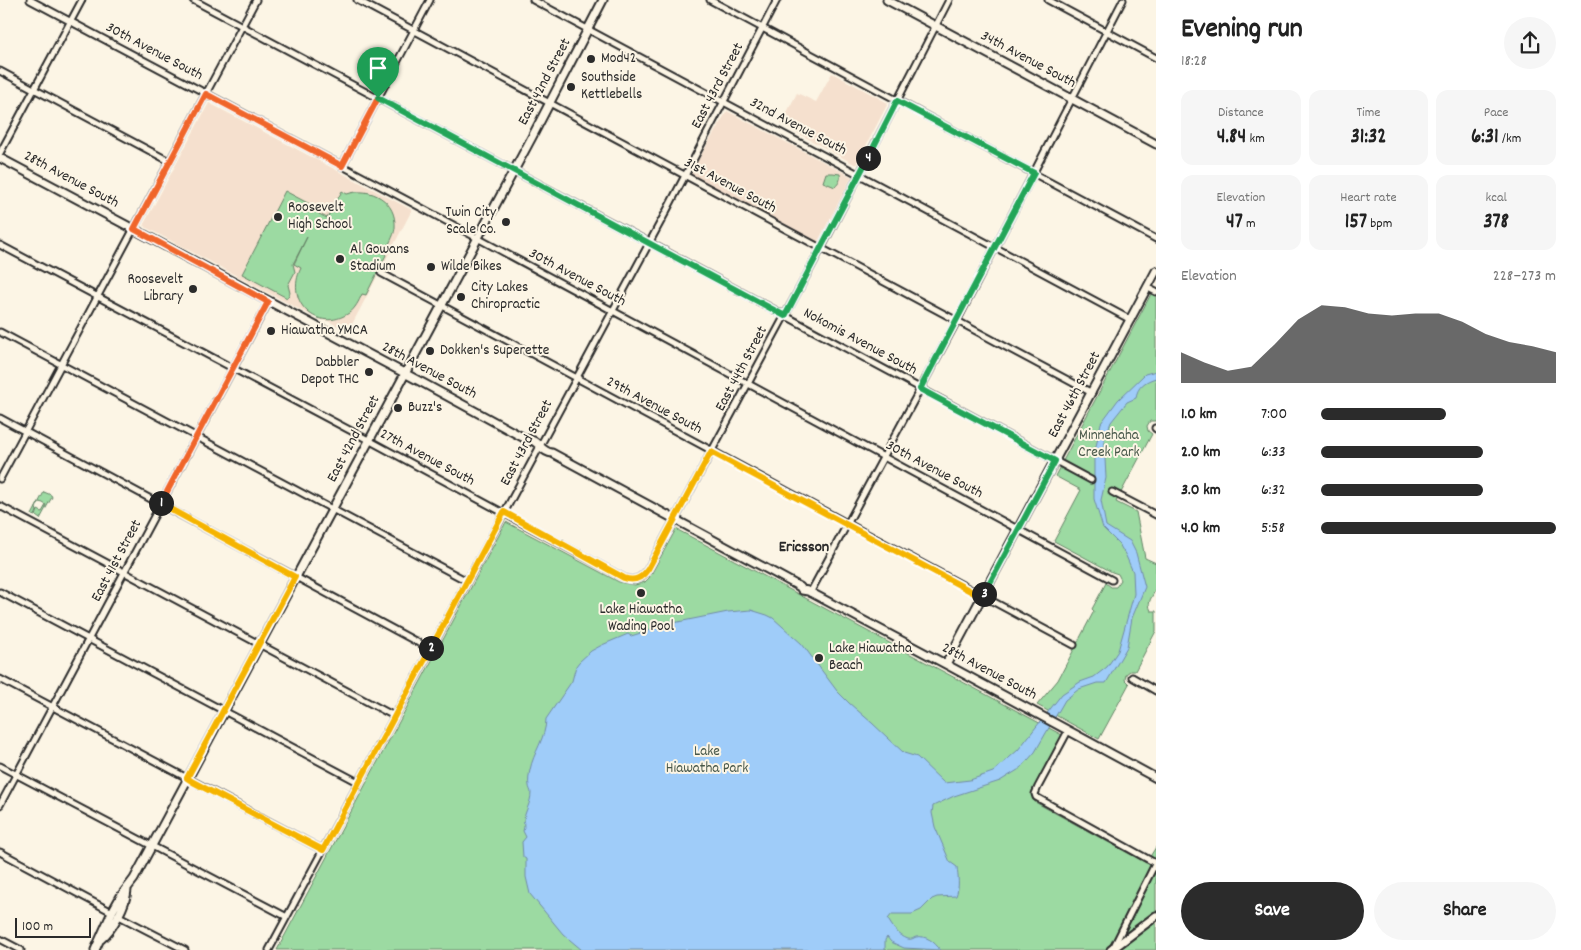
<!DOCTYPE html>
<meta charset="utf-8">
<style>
body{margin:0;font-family:Dekko,sans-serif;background:#f6f6f6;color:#222;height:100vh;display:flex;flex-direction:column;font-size:19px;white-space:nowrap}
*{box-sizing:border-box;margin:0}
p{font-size:16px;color:#767676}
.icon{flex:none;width:28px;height:28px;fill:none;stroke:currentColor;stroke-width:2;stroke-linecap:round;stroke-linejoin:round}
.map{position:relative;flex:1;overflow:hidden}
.sheet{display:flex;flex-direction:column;background:#fff;width:425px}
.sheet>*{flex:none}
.scale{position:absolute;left:15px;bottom:12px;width:76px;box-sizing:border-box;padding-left:5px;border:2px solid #2b2b2b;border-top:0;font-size:14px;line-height:18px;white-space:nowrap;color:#2b2b2b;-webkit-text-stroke:4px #fcf5e5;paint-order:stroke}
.pin{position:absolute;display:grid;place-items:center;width:42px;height:42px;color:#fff;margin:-51px -21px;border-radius:50% 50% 50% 0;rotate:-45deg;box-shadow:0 0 5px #0007}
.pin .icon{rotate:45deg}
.km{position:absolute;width:25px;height:25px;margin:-12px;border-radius:50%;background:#222;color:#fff;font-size:14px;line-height:25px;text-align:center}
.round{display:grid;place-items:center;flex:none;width:52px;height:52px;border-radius:26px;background:#f6f6f6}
.headline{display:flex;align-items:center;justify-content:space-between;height:85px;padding:0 25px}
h1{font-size:28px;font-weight:700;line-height:38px}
.metrics{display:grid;grid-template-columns:repeat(3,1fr);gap:8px;height:85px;padding:5px 25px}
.metrics div{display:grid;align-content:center;border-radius:12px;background:#f6f6f6;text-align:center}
.metrics b{font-size:21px;font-weight:700}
.metrics small{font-size:14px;font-weight:400}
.metrics p{font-size:14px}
.chart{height:140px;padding:10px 25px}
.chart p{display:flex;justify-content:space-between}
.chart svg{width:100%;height:90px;margin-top:5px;fill:#2b2b2b;opacity:.7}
.primary-button{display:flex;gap:10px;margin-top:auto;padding:10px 25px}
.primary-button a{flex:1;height:58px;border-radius:30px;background:#2b2b2b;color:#fff;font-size:20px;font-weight:700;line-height:58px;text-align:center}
.primary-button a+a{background:#f6f6f6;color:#222}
ul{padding:0 25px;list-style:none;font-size:16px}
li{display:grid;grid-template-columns:80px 60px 1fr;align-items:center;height:38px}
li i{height:12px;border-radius:6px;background:#2b2b2b}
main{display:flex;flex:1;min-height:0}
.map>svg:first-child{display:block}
.built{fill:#f5e0ce}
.green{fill:#9cdaa2;stroke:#648266}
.water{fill:#9fccf9;stroke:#718ca7}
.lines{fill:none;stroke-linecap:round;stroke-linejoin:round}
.street-casing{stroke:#2b2b2b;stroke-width:9}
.secondary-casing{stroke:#2b2b2b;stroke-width:11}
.street{stroke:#fcf5e5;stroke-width:5}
.secondary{stroke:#fcf5e5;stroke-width:7}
.split-1-casing{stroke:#fff;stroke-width:10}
.split-2-casing{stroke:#fff;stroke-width:10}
.split-3-casing{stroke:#fff;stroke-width:10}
.split-4-casing{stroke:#fff;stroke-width:10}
.split-5-casing{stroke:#fff;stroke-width:10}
.split-1{stroke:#f0652b;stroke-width:6}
.split-2{stroke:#f5b400;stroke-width:6}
.split-3{stroke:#f5b400;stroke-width:6}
.split-4{stroke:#22a559;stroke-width:6}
.split-5{stroke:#22a559;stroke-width:6}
.poi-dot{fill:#2b2b2b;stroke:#fcf5e5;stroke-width:2}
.labels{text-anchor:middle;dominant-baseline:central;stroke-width:4;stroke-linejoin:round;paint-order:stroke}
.street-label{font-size:15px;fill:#2b2b2b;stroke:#fcf5e5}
.poi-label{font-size:15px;fill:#2b2b2b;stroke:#fcf5e5;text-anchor:start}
.park-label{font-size:15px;fill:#475749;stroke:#fcf5e5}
.neighbourhood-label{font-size:16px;font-weight:bold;fill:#2b2b2b;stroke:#fcf5e5}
</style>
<main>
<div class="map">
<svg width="1156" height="950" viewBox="0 0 1156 950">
<rect width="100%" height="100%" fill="#fcf5e5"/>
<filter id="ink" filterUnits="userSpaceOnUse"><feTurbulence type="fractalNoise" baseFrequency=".02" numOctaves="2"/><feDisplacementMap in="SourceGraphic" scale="10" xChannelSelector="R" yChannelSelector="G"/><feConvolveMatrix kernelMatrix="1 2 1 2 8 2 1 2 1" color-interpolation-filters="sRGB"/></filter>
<g filter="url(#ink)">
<path class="built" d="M832,73l56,30 -32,62 -75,-41 16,-31 19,9z
M209,103l203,107 -64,122 -20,-11 -7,-1 -9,-4 -167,-89 -1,-3z
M727,111l125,66 -34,65 -128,-68z"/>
<path class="green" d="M826,173h7l7,1c1,6 -1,9 -5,13l-12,-5z
M285,191l34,18v5l8,4 15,-27 5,3c24,-8 50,7 48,34 -1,9 -7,17 -11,25l2,2 -20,40 -4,-1c-3,7 -7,15 -13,19 -31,21 -65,-11 -48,-45l-7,-4 13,-27 -14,27 2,8 -7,13 2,8 -3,5 -45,-24z
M1151,294l5,2v125h-6l-3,5 1,5 4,3 -36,68 20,10 9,46 11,5c0,8 0,18 0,25 -3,9 -10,13 -5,23h5v20l-21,40h-5l-4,3 -1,6 4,4 -30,55 -62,-34 21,-25 36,-69 -2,-2 14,-26 5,4h5l5,-7 -3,-6 -6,-2 -58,-31 27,-51 -26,-14z
M44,492l7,3 1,2 -12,22 -4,-3 2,-6 4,2 4,-7 -3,-2 -4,-1 -3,6 1,3 -2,5 -3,-1z
M506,522l113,60 16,3 10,-3 4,-4 27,-49 386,206 -30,56v5l3,6 111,61 10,-16v103h-879z"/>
<path class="water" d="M1156,371v7c-11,3 -19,9 -20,20l-9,4 -16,20 -7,18 2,38 -5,22 5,26 24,15 6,12 9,34 -13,31 -5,29 -21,36h-9l-18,6 -14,11 -30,52 -14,16 -21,13 -46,15 -21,10 -1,7 3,14 15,35 7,5c1,10 3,19 -1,29l-19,1 -5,2 -11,11 -9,4h-20l-4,5c4,8 11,17 20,20 4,1 5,-1 8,-2 10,-2 19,5 24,13l-36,-2 -13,-6 -4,-5 -2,3v10h-303l-19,-16 -33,-40 -4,-17v-18l-3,-2 -1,-15 4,-5 -3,-6c2,-5 0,-7 1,-12 1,-8 7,-16 7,-26 0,-2 -2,-5 -2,-7 -1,-4 0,-12 1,-16 3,-17 16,-32 16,-51l26,-38 4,-15 3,-4 12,-11 11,-6 26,-11 3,2 42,-13 55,-11 23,-2 16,5 6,3 29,26 35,47 12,12 23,20 32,30 13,4 27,26 26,-3 23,-8 25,-22 44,-56 18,-12 14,-5 13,-10 11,-16 16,-57 -1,-22 -7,-16 -7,-12 -16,-16 -9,-29v-43l7,-33 17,-23 27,-26z"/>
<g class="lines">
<g class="street-casing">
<path id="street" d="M30,0l388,206 694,374
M193,0l457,243 441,237
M357,0l735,393
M533,0l598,320
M710,0l446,239
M1048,0l108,58
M0,71l169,90
M0,153l82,-153
M342,166l88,-166
M0,245l374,198 250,135c11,4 18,0 24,-9l176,-326 125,-243
M381,273l693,372
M1148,288l8,4
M0,332l467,249
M0,418l430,231
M1155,428l1,1
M0,479l256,-479
M1112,492l44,23
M0,506l394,210
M0,592l358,190
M810,593l149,-276 164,-317
M1132,677l24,14
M0,679l323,171
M1068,731l-30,56 -3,7 1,3 119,66
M0,766l287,151
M0,805l269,-504
M0,852l112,60
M117,915l68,35
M0,939l21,11
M1113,948l43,-86
M269,950l398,-740 110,-210"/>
</g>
<g class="secondary-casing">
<path id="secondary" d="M887,0l269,144
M0,158l423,225 103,56 2,3
M526,439c13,0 14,13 26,14l215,116 33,18 2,3 6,1 143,76 205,111
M946,664l210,-393
M101,939c12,-10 25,-34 26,-49
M95,950l17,-38 9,-16 13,-17 398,-742 71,-137
M1111,950l45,-34"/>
</g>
<use href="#street" class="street"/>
<use href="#secondary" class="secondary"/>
</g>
</g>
<g class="lines" filter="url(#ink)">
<g class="split-1-casing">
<path id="split-1" d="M161,503l107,-201 -134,-73 72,-135 136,72 36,-68"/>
</g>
<g class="split-2-casing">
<path id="split-2" d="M161,503v1l134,73 -108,201 6,4 130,68 108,-202"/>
</g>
<g class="split-3-casing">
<path id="split-3" d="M431,648l73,-136 120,66c11,4 18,0 24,-9l63,-117 267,143 4,2 2,-3"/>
</g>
<g class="split-4-casing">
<path id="split-4" d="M868,158l29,-57 137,72 -114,216 135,72 -71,133"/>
</g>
<g class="split-5-casing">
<path id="split-5" d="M378,98l407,218 83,-158"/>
</g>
<use href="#split-1" class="split-1"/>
<use href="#split-2" class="split-2"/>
<use href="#split-3" class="split-3"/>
<use href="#split-4" class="split-4"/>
<use href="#split-5" class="split-5"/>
</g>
<g class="poi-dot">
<circle cx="591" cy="59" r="5"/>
<circle cx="571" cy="87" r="5"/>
<circle cx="278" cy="217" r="5"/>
<circle cx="506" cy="222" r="5"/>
<circle cx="340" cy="259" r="5"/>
<circle cx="431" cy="267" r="5"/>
<circle cx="193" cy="289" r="5"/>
<circle cx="461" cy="297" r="5"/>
<circle cx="271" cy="331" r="5"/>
<circle cx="430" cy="351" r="5"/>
<circle cx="369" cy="372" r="5"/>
<circle cx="398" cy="408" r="5"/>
<circle cx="641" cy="593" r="5"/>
<circle cx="819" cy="658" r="5"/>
</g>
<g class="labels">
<g class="street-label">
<text transform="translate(154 52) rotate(28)">30th Avenue South</text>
<text transform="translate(1028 60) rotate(28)">34th Avenue South</text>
<text transform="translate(545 82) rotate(-62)">East 42nd Street</text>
<text transform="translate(718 86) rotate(-62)">East 43rd Street</text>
<text transform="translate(798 127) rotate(28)">32nd Avenue South</text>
<text transform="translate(71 180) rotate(28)">28th Avenue South</text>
<text transform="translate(730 186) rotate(28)">31st Avenue South</text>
<text transform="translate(577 278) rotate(28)">30th Avenue South</text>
<text transform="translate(860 342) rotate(28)">Nokomis Avenue South</text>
<text transform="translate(742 369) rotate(-62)">East 44th Street</text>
<text transform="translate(429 371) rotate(28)">28th Avenue South</text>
<text transform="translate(1075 395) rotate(-62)">East 46th Street</text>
<text transform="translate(654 406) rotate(28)">29th Avenue South</text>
<text transform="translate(354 439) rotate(-62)">East 42nd Street</text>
<text transform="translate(527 443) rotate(-62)">East 43rd Street</text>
<text transform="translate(427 458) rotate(28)">27th Avenue South</text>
<text transform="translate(934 470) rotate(28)">30th Avenue South</text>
<text transform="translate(117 561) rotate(-62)">East 41st Street</text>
<text transform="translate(989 672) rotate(28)">28th Avenue South</text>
</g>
<g class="poi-label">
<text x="601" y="59">Mod42</text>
<text x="581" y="78">Southside<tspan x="581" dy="17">Kettlebells</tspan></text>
<text x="288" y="208">Roosevelt<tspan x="288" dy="17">High School</tspan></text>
<text x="496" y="213" text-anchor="end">Twin City<tspan x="496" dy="17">Scale Co.</tspan></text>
<text x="350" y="250">Al Gowans<tspan x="350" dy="17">Stadium</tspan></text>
<text x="441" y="267">Wilde Bikes</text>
<text x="183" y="280" text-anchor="end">Roosevelt<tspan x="183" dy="17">Library</tspan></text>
<text x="471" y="288">City Lakes<tspan x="471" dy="17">Chiropractic</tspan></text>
<text x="281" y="331">Hiawatha YMCA</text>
<text x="440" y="351">Dokken's Superette</text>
<text x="359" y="363" text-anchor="end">Dabbler<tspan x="359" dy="17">Depot THC</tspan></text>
<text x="408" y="408">Buzz's</text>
<text x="641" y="610" text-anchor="middle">Lake Hiawatha<tspan x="641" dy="17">Wading Pool</tspan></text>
<text x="829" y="649">Lake Hiawatha<tspan x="829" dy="17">Beach</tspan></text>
</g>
<g class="park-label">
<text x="1109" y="436">Minnehaha<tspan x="1109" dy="17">Creek Park</tspan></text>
<text x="707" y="752">Lake<tspan x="707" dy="17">Hiawatha Park</tspan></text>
</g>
<g class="neighbourhood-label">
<text x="804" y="547">Ericsson</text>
</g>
</g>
</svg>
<div class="scale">100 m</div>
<div class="pin" style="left:378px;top:98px;background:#1e9e55"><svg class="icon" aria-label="arrive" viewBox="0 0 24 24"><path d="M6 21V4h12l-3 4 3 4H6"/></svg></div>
<b class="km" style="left:161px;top:503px">1</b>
<b class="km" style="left:431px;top:648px">2</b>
<b class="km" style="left:984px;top:594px">3</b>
<b class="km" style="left:868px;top:158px">4</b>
</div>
<section class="sheet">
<div class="headline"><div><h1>Evening run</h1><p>18:28</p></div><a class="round"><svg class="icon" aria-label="share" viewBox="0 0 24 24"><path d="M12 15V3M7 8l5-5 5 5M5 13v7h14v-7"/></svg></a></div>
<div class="metrics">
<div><p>Distance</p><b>4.84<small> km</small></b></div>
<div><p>Time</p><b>31:32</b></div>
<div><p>Pace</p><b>6:31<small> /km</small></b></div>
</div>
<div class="metrics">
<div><p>Elevation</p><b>47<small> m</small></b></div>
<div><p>Heart rate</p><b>157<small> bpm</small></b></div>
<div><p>kcal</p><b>378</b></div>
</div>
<div class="chart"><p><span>Elevation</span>228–273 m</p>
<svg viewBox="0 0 160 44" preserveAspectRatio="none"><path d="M0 44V29L10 34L20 38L30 36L40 25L50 13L60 6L70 7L80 10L90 11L100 10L110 10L120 14L130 20L140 24L150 26L160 29V44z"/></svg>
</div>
<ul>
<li><b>1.0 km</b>7:00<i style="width:53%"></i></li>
<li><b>2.0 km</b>6:33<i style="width:69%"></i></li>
<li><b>3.0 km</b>6:32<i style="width:69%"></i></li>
<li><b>4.0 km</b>5:58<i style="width:100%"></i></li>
</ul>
<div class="primary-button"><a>Save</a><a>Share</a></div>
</section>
</main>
